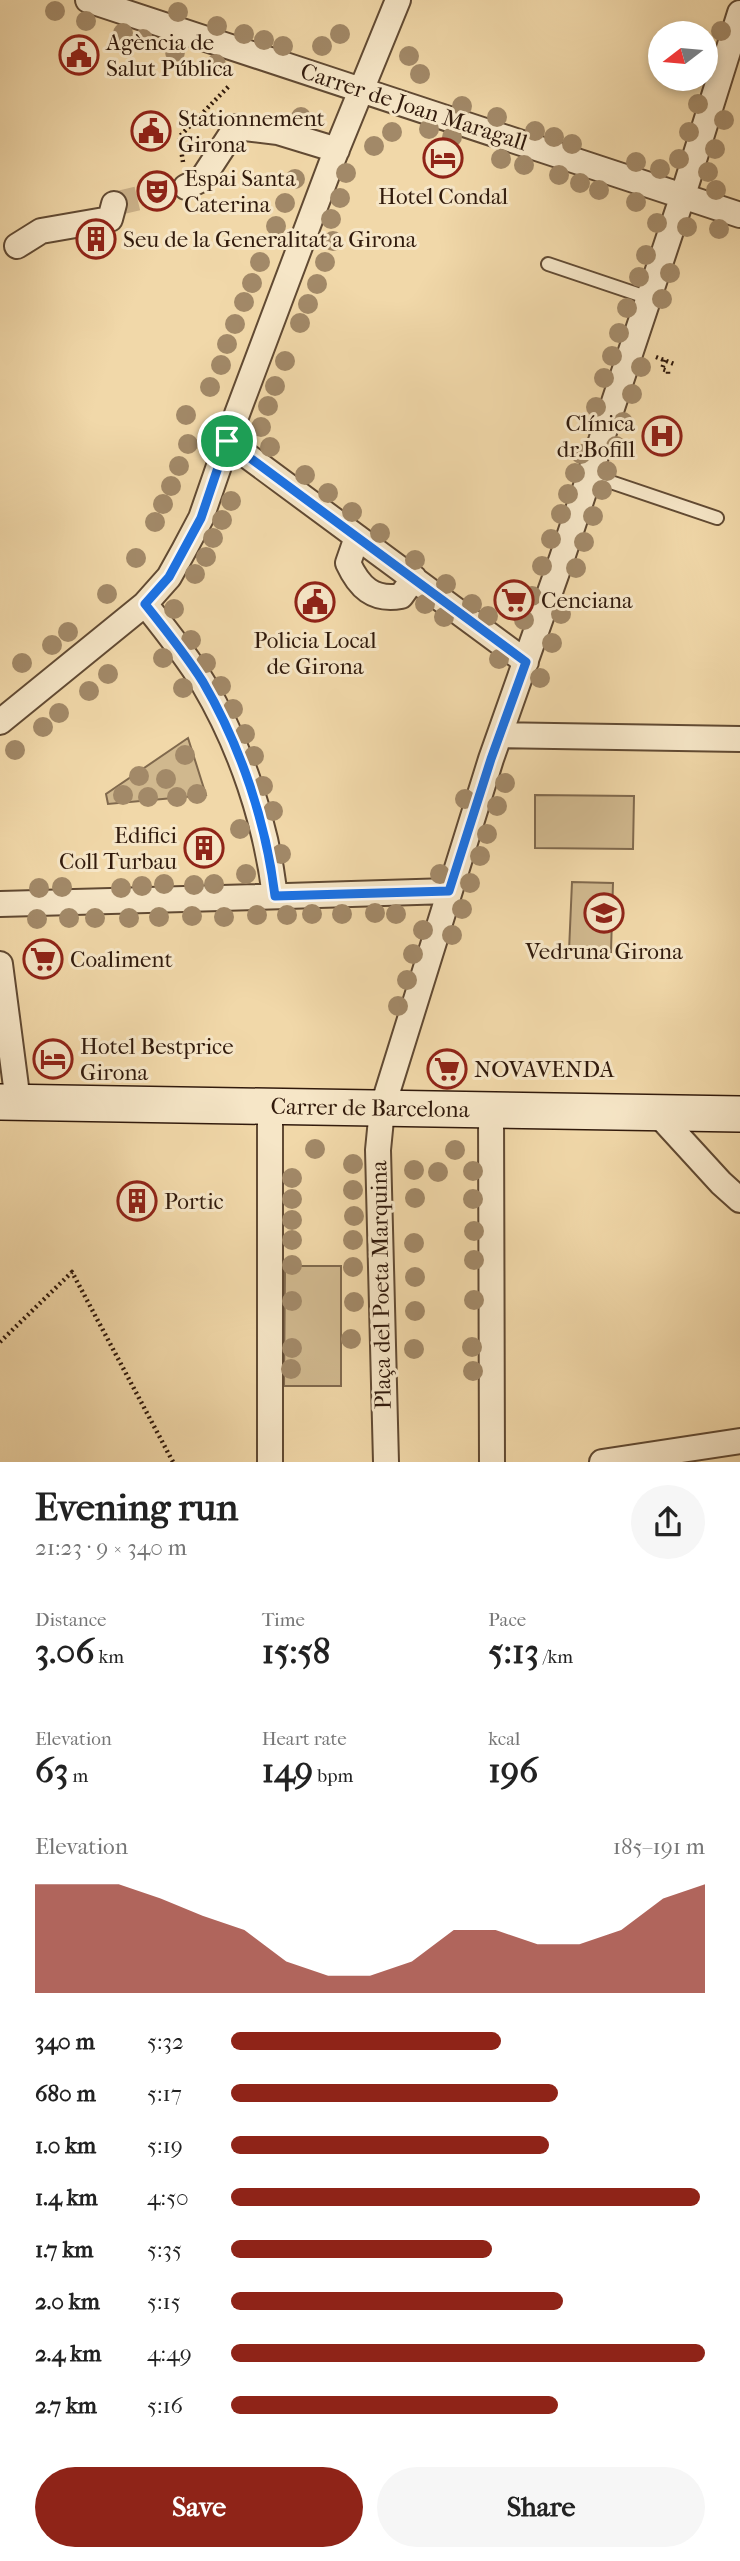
<!DOCTYPE html>
<meta charset="utf-8">
<style>
body{margin:0;font-family:"IM FELL French Canon",serif;background:#f6f6f6;color:#222;height:100vh;display:flex;flex-direction:column;font-size:26px;white-space:nowrap}
*{box-sizing:border-box;margin:0}
p{font-size:23px;color:#767676}
.icon{flex:none;width:38px;height:38px;fill:none;stroke:currentColor;stroke-width:2;stroke-linecap:round;stroke-linejoin:round}
.map{position:relative;height:1462px;overflow:hidden}
.side{display:flex;flex-direction:column;background:#fff;flex:1}
.side>*{flex:none}
.needle{width:46px;rotate:254deg}
.fabs{position:absolute;left:648px;top:21px;display:grid;gap:14px}
.fabs a{display:grid;place-items:center;width:70px;height:70px;border-radius:50%;background:#fff;box-shadow:0 4px 10px #0003;font-size:35px}
.pin{position:absolute;display:grid;place-items:center;width:60px;height:60px;color:#fff;margin:-30px;border:4px solid #fff;border-radius:50%;box-shadow:0 2px 7px #0007}
.round{display:grid;place-items:center;flex:none;width:74px;height:74px;border-radius:37px;background:#f6f6f6}
.headline{display:flex;align-items:center;justify-content:space-between;height:119px;padding:0 35px}
h1{font-size:38px;font-weight:700;line-height:52px}
.stats{display:grid;grid-template-columns:repeat(3,1fr);gap:10px;height:119px;padding:7px 35px}
.stats div{display:grid;align-content:center}
.stats b{font-size:35px;font-weight:700}
.stats small{font-size:19px;font-weight:400}
.stats p{font-size:19px}
.chart{height:196px;padding:14px 35px}
.chart p{display:flex;justify-content:space-between}
.chart svg{width:100%;height:126px;margin-top:7px;fill:#8f2418;opacity:.7}
.action{display:flex;gap:14px;margin-top:auto;padding:14px 35px}
.action a{flex:1;height:80px;border-radius:42px;background:#8f2418;color:#fff;font-size:28px;font-weight:700;line-height:80px;text-align:center}
.action a+a{background:#f6f6f6;color:#222}
ul{padding:0 35px;list-style:none;font-size:23px}
li{display:grid;grid-template-columns:112px 84px 1fr;align-items:center;height:52px}
li i{height:18px;border-radius:9px;background:#8f2418}
.map>svg:first-child{display:block}
.green{fill:#d0b88e;stroke:#80694d;stroke-width:2}
.lines{fill:none;stroke-linecap:round;stroke-linejoin:round}
.street-tunnel{stroke:#cbb28a;stroke-width:24;stroke-dasharray:24 12;stroke-linecap:butt}
.lane-casing{stroke:#614a33;stroke-width:16}
.street-casing{stroke:#614a33;stroke-width:28}
.secondary-casing{stroke:#311a0c;stroke-width:38}
.path{stroke:#311a0c;stroke-width:4.5;stroke-dasharray:2 3.5;stroke-linecap:butt}
.lane{stroke:#f6e6c7;stroke-width:12}
.street{stroke:#f6e6c7;stroke-width:24}
.secondary{stroke:#f6e6c7;stroke-width:35}
.tree{fill:#a28968}
.route-casing{stroke:#fff;stroke-width:14}
.route{stroke:#1a73e8;stroke-width:9}
.labels{text-anchor:middle;dominant-baseline:central;stroke-width:6;stroke-linejoin:round;paint-order:stroke}
.poi-label{font-size:23px;fill:#311a0c;stroke:#f6e6c7;text-anchor:start}
.street-label{font-size:23px;fill:#311a0c;stroke:#f6e6c7}
</style>
<div class="map">
<svg width="740" height="1462" viewBox="0 0 740 1462">
<rect width="100%" height="100%" fill="#f1d8a9"/>
<filter id="stains"><feTurbulence type="fractalNoise" baseFrequency=".00286" numOctaves="4"/><feColorMatrix values="0 0 0 0 .2 0 0 0 0 .09 0 0 0 0 .02 0 0 0 .5 -.17"/></filter>
<radialGradient id="worn" r=".72"><stop offset=".6" stop-color="#630" stop-opacity="0"/><stop offset="1" stop-color="#630" stop-opacity=".3"/></radialGradient>
<path class="green" d="M188,738l18,57 -98,9 -2,-10z
M535,795l99,1 -1,53 -98,-1z
M572,882l41,1 -2,69 -42,-1z
M285,1266h56v120h-57z"/>
<g class="lines">
<path class="street-tunnel" d="M114,204l72,-17"/>
<g class="lane-casing">
<path id="lane" d="M548,264l101,34
M590,475l127,43"/>
</g>
<g class="street-casing">
<path id="street" d="M88,0l652,215
M186,187l16,-8 34,-52 42,5 59,18
M17,246l24,-15 69,-12 4,-15
M227,441l299,221
M357,537l-9,26c11,24 25,38 53,33l13,-18
M145,604c20,25 41,51 58,79 38,64 63,139 72,213
M0,722l145,-118 24,-27 15,-27 17,-32 36,-104 96,-255 65,-159
M500,735l240,4
M0,904c150,-4 299,-8 449,-13
M0,964l18,138
M270,1107v355
M491,1110l1,352
M656,1112l65,71 19,17
M386,1462l-8,-312 4,-41 109,-350 71,-201 121,-363 57,-182
M602,1462l138,-21"/>
</g>
<g class="secondary-casing">
<path id="secondary" d="M0,1102l740,12"/>
</g>
<path class="path" d="M183,162l-4,-25 51,-52
M656,357l18,7
M665,360l-3,9 6,2v3
M0,1342l72,-70 101,190"/>
<use href="#lane" class="lane"/>
<use href="#street" class="street"/>
<use href="#secondary" class="secondary"/>
</g>
<g class="tree">
<circle cx="55" cy="11" r="10"/>
<circle cx="178" cy="12" r="10"/>
<circle cx="86" cy="21" r="10"/>
<circle cx="217" cy="26" r="10"/>
<circle cx="721" cy="31" r="10"/>
<circle cx="123" cy="33" r="10"/>
<circle cx="244" cy="34" r="10"/>
<circle cx="340" cy="34" r="10"/>
<circle cx="143" cy="39" r="10"/>
<circle cx="264" cy="40" r="10"/>
<circle cx="283" cy="46" r="10"/>
<circle cx="322" cy="46" r="10"/>
<circle cx="175" cy="52" r="10"/>
<circle cx="409" cy="56" r="10"/>
<circle cx="216" cy="64" r="10"/>
<circle cx="420" cy="74" r="10"/>
<circle cx="698" cy="104" r="10"/>
<circle cx="462" cy="106" r="10"/>
<circle cx="301" cy="117" r="10"/>
<circle cx="497" cy="117" r="10"/>
<circle cx="724" cy="120" r="10"/>
<circle cx="429" cy="129" r="10"/>
<circle cx="535" cy="131" r="10"/>
<circle cx="392" cy="132" r="10"/>
<circle cx="689" cy="132" r="10"/>
<circle cx="452" cy="137" r="10"/>
<circle cx="554" cy="137" r="10"/>
<circle cx="572" cy="144" r="10"/>
<circle cx="374" cy="146" r="10"/>
<circle cx="715" cy="149" r="10"/>
<circle cx="501" cy="159" r="10"/>
<circle cx="679" cy="159" r="10"/>
<circle cx="636" cy="162" r="10"/>
<circle cx="524" cy="165" r="10"/>
<circle cx="660" cy="169" r="10"/>
<circle cx="708" cy="172" r="10"/>
<circle cx="346" cy="173" r="10"/>
<circle cx="559" cy="175" r="10"/>
<circle cx="295" cy="179" r="10"/>
<circle cx="580" cy="183" r="10"/>
<circle cx="599" cy="190" r="10"/>
<circle cx="716" cy="190" r="10"/>
<circle cx="340" cy="198" r="10"/>
<circle cx="636" cy="202" r="10"/>
<circle cx="285" cy="203" r="10"/>
<circle cx="331" cy="219" r="10"/>
<circle cx="657" cy="223" r="10"/>
<circle cx="276" cy="226" r="10"/>
<circle cx="687" cy="227" r="10"/>
<circle cx="719" cy="229" r="10"/>
<circle cx="333" cy="241" r="10"/>
<circle cx="646" cy="255" r="10"/>
<circle cx="260" cy="262" r="10"/>
<circle cx="325" cy="262" r="10"/>
<circle cx="670" cy="273" r="10"/>
<circle cx="639" cy="277" r="10"/>
<circle cx="252" cy="283" r="10"/>
<circle cx="317" cy="284" r="10"/>
<circle cx="662" cy="299" r="10"/>
<circle cx="244" cy="302" r="10"/>
<circle cx="308" cy="304" r="10"/>
<circle cx="627" cy="308" r="10"/>
<circle cx="300" cy="323" r="10"/>
<circle cx="235" cy="324" r="10"/>
<circle cx="619" cy="333" r="10"/>
<circle cx="227" cy="344" r="10"/>
<circle cx="612" cy="356" r="10"/>
<circle cx="285" cy="361" r="10"/>
<circle cx="221" cy="365" r="10"/>
<circle cx="641" cy="367" r="10"/>
<circle cx="604" cy="378" r="10"/>
<circle cx="275" cy="386" r="10"/>
<circle cx="210" cy="387" r="10"/>
<circle cx="632" cy="394" r="10"/>
<circle cx="268" cy="406" r="10"/>
<circle cx="596" cy="407" r="10"/>
<circle cx="186" cy="415" r="10"/>
<circle cx="623" cy="422" r="10"/>
<circle cx="261" cy="427" r="10"/>
<circle cx="188" cy="444" r="10"/>
<circle cx="616" cy="446" r="10"/>
<circle cx="270" cy="447" r="10"/>
<circle cx="581" cy="454" r="10"/>
<circle cx="179" cy="466" r="10"/>
<circle cx="607" cy="471" r="10"/>
<circle cx="575" cy="473" r="10"/>
<circle cx="305" cy="475" r="10"/>
<circle cx="171" cy="486" r="10"/>
<circle cx="602" cy="490" r="10"/>
<circle cx="328" cy="493" r="10"/>
<circle cx="568" cy="494" r="10"/>
<circle cx="231" cy="501" r="10"/>
<circle cx="163" cy="504" r="10"/>
<circle cx="352" cy="512" r="10"/>
<circle cx="561" cy="514" r="10"/>
<circle cx="593" cy="516" r="10"/>
<circle cx="222" cy="520" r="10"/>
<circle cx="155" cy="522" r="10"/>
<circle cx="380" cy="533" r="10"/>
<circle cx="213" cy="538" r="10"/>
<circle cx="551" cy="539" r="10"/>
<circle cx="584" cy="542" r="10"/>
<circle cx="206" cy="557" r="10"/>
<circle cx="136" cy="558" r="10"/>
<circle cx="415" cy="560" r="10"/>
<circle cx="542" cy="566" r="10"/>
<circle cx="576" cy="568" r="10"/>
<circle cx="195" cy="574" r="10"/>
<circle cx="446" cy="584" r="10"/>
<circle cx="107" cy="594" r="10"/>
<circle cx="532" cy="596" r="10"/>
<circle cx="425" cy="604" r="10"/>
<circle cx="472" cy="604" r="10"/>
<circle cx="174" cy="609" r="10"/>
<circle cx="561" cy="614" r="10"/>
<circle cx="488" cy="616" r="10"/>
<circle cx="444" cy="617" r="10"/>
<circle cx="524" cy="620" r="10"/>
<circle cx="68" cy="632" r="10"/>
<circle cx="191" cy="640" r="10"/>
<circle cx="552" cy="643" r="10"/>
<circle cx="52" cy="645" r="10"/>
<circle cx="163" cy="658" r="10"/>
<circle cx="499" cy="659" r="10"/>
<circle cx="22" cy="663" r="10"/>
<circle cx="206" cy="663" r="10"/>
<circle cx="108" cy="674" r="10"/>
<circle cx="540" cy="678" r="10"/>
<circle cx="221" cy="686" r="10"/>
<circle cx="183" cy="688" r="10"/>
<circle cx="89" cy="691" r="10"/>
<circle cx="233" cy="709" r="10"/>
<circle cx="59" cy="713" r="10"/>
<circle cx="43" cy="727" r="10"/>
<circle cx="245" cy="734" r="10"/>
<circle cx="15" cy="750" r="10"/>
<circle cx="185" cy="755" r="10"/>
<circle cx="254" cy="756" r="10"/>
<circle cx="139" cy="776" r="10"/>
<circle cx="166" cy="779" r="10"/>
<circle cx="505" cy="783" r="10"/>
<circle cx="263" cy="786" r="10"/>
<circle cx="197" cy="794" r="10"/>
<circle cx="123" cy="795" r="10"/>
<circle cx="148" cy="797" r="10"/>
<circle cx="177" cy="797" r="10"/>
<circle cx="465" cy="799" r="10"/>
<circle cx="497" cy="806" r="10"/>
<circle cx="273" cy="811" r="10"/>
<circle cx="240" cy="829" r="10"/>
<circle cx="487" cy="834" r="10"/>
<circle cx="281" cy="854" r="10"/>
<circle cx="480" cy="856" r="10"/>
<circle cx="246" cy="874" r="10"/>
<circle cx="440" cy="874" r="10"/>
<circle cx="470" cy="883" r="10"/>
<circle cx="164" cy="884" r="10"/>
<circle cx="214" cy="884" r="10"/>
<circle cx="194" cy="885" r="10"/>
<circle cx="142" cy="886" r="10"/>
<circle cx="62" cy="887" r="10"/>
<circle cx="39" cy="888" r="10"/>
<circle cx="121" cy="888" r="10"/>
<circle cx="462" cy="909" r="10"/>
<circle cx="375" cy="913" r="10"/>
<circle cx="312" cy="914" r="10"/>
<circle cx="342" cy="914" r="10"/>
<circle cx="396" cy="914" r="10"/>
<circle cx="257" cy="915" r="10"/>
<circle cx="287" cy="915" r="10"/>
<circle cx="192" cy="916" r="10"/>
<circle cx="159" cy="917" r="10"/>
<circle cx="224" cy="917" r="10"/>
<circle cx="69" cy="918" r="10"/>
<circle cx="95" cy="918" r="10"/>
<circle cx="129" cy="918" r="10"/>
<circle cx="37" cy="919" r="10"/>
<circle cx="423" cy="930" r="10"/>
<circle cx="452" cy="935" r="10"/>
<circle cx="413" cy="954" r="10"/>
<circle cx="407" cy="980" r="10"/>
<circle cx="398" cy="1006" r="10"/>
<circle cx="315" cy="1149" r="10"/>
<circle cx="455" cy="1150" r="10"/>
<circle cx="353" cy="1164" r="10"/>
<circle cx="414" cy="1170" r="10"/>
<circle cx="473" cy="1171" r="10"/>
<circle cx="438" cy="1172" r="10"/>
<circle cx="292" cy="1178" r="10"/>
<circle cx="353" cy="1190" r="10"/>
<circle cx="415" cy="1198" r="10"/>
<circle cx="292" cy="1199" r="10"/>
<circle cx="473" cy="1199" r="10"/>
<circle cx="354" cy="1216" r="10"/>
<circle cx="292" cy="1220" r="10"/>
<circle cx="474" cy="1231" r="10"/>
<circle cx="292" cy="1240" r="10"/>
<circle cx="353" cy="1240" r="10"/>
<circle cx="414" cy="1243" r="10"/>
<circle cx="474" cy="1260" r="10"/>
<circle cx="292" cy="1265" r="10"/>
<circle cx="353" cy="1267" r="10"/>
<circle cx="415" cy="1277" r="10"/>
<circle cx="474" cy="1300" r="10"/>
<circle cx="292" cy="1301" r="10"/>
<circle cx="354" cy="1302" r="10"/>
<circle cx="415" cy="1311" r="10"/>
<circle cx="351" cy="1339" r="10"/>
<circle cx="472" cy="1347" r="10"/>
<circle cx="292" cy="1348" r="10"/>
<circle cx="414" cy="1349" r="10"/>
<circle cx="291" cy="1369" r="10"/>
<circle cx="473" cy="1371" r="10"/>
</g>
<g class="lines">
<g class="route-casing">
<path id="route" d="M227,441l299,221 -35,97 -42,132 -174,5c-9,-74 -34,-149 -72,-214 -17,-27 -38,-53 -58,-78l24,-27 32,-59z"/>
</g>
<use href="#route" class="route"/>
</g>
<defs>
<g id="civic-ring" transform="scale(2.0125)"><circle r="9.5" fill="#f6e6c7" stroke="#8f2418" stroke-width="1.5"/><path d="M-.6-6.5H3V-4.5H.6V-3L4-1V1h2V6H-6V1h2V-1L-.6-3ZM-1.2 2.5V6h2.4V2.5Z" fill="#8f2418"/></g>
<g id="hotel-ring" transform="scale(2.0125)"><circle r="9.5" fill="#f6e6c7" stroke="#8f2418" stroke-width="1.5"/><path d="M-6-4.5h1.5V1H6V5H4.5V3h-9V5H-6ZM-4 0a1.8 1.8 0 1 1 3.6 0ZM.5 0V-2.5h3Q6-2.5 6 0Z" fill="#8f2418"/></g>
<g id="theatre-ring" transform="scale(2.0125)"><circle r="9.5" fill="#f6e6c7" stroke="#8f2418" stroke-width="1.5"/><path d="M-5-5.5Q0-4 5-5.5V0Q5 5 0 6Q-5 5-5 0ZM-3.3-2.5H-1v1.5H-3.3ZM1-2.5H3.3v1.5H1ZM-2.8 1Q0 5.5 2.8 1Z" fill="#8f2418"/></g>
<g id="building-ring" transform="scale(2.0125)"><circle r="9.5" fill="#f6e6c7" stroke="#8f2418" stroke-width="1.5"/><path d="M-4-6H4V6H1V3H-1V6H-4ZM-2.5-4.3h1.7v1.8h-1.7ZM.8-4.3h1.7v1.8H.8ZM-2.5-1h1.7V.8h-1.7ZM.8-1h1.7V.8H.8Z" fill="#8f2418"/></g>
<g id="hospital-ring" transform="scale(2.0125)"><circle r="9.5" fill="#f6e6c7" stroke="#8f2418" stroke-width="1.5"/><path d="M-5-5h3v3.5h4V-5h3V5h-3V1.5h-4V5h-3Z" fill="#8f2418"/></g>
<g id="supermarket-ring" transform="scale(2.0125)"><circle r="9.5" fill="#f6e6c7" stroke="#8f2418" stroke-width="1.5"/><path d="M-6-5.5h2.5l.6 2H6L4.5 2H-2.5L-4.4-4H-6ZM-1.5 3.2a1.3 1.3 0 1 0 .1 0ZM3 3.2a1.3 1.3 0 1 0 .1 0Z" fill="#8f2418"/></g>
<g id="school-ring" transform="scale(2.0125)"><circle r="9.5" fill="#f6e6c7" stroke="#8f2418" stroke-width="1.5"/><path d="M0-5L7-2L0 1L-7-2ZM-4 1L0 2.5L4 1V4Q0 6-4 4Z" fill="#8f2418"/></g>
</defs>
<g fill-rule="evenodd">
<use href="#civic-ring" x="79" y="55"/>
<use href="#civic-ring" x="151" y="131"/>
<use href="#hotel-ring" x="443" y="158"/>
<use href="#theatre-ring" x="157" y="191"/>
<use href="#building-ring" x="96" y="239"/>
<use href="#hospital-ring" x="662" y="436"/>
<use href="#supermarket-ring" x="514" y="600"/>
<use href="#civic-ring" x="315" y="602"/>
<use href="#building-ring" x="204" y="848"/>
<use href="#school-ring" x="604" y="913"/>
<use href="#supermarket-ring" x="43" y="959"/>
<use href="#hotel-ring" x="53" y="1059"/>
<use href="#supermarket-ring" x="447" y="1069"/>
<use href="#building-ring" x="137" y="1201"/>
</g>
<g class="labels">
<g class="poi-label">
<text x="106" y="42">Agència de<tspan x="106" dy="26">Salut Pública</tspan></text>
<text x="178" y="118">Stationnement<tspan x="178" dy="26">Girona</tspan></text>
<text x="184" y="178">Espai Santa<tspan x="184" dy="26">Caterina</tspan></text>
<text x="443" y="196" text-anchor="middle">Hotel Condal</text>
<text x="123" y="239">Seu de la Generalitat a Girona</text>
<text x="635" y="423" text-anchor="end">Clínica<tspan x="635" dy="26">dr.Bofill</tspan></text>
<text x="541" y="600">Cenciana</text>
<text x="315" y="640" text-anchor="middle">Policia Local<tspan x="315" dy="26">de Girona</tspan></text>
<text x="177" y="835" text-anchor="end">Edifici<tspan x="177" dy="26">Coll Turbau</tspan></text>
<text x="604" y="951" text-anchor="middle">Vedruna Girona</text>
<text x="70" y="959">Coaliment</text>
<text x="80" y="1046">Hotel Bestprice<tspan x="80" dy="26">Girona</tspan></text>
<text x="474" y="1069">NOVAVENDA</text>
<text x="164" y="1201">Portic</text>
</g>
<g class="street-label">
<text transform="translate(414 107) rotate(18)">Carrer de Joan Maragall</text>
<text transform="translate(370 1108) rotate(1)">Carrer de Barcelona</text>
<text transform="translate(381 1285) rotate(-91)">Plaça del Poeta Marquina</text>
</g>
</g>
<rect width="100%" height="100%" filter="url(#stains)"/>
<rect width="100%" height="100%" fill="url(#worn)"/>
</svg>
<div class="fabs">
<a><svg class="needle" viewBox="-14 -14 28 28"><path d="M0-13l5 13h-10z" fill="#e53935"/><path d="M0 13l5-13h-10z" fill="#767676"/></svg></a>
</div>
<div class="pin" style="left:227px;top:441px;background:#1e9e55"><svg class="icon" aria-label="arrive" viewBox="0 0 24 24"><path d="M6 21V4h12l-3 4 3 4H6"/></svg></div>
</div>
<section class="side">
<div class="headline"><div><h1>Evening run</h1><p>21:23 · 9 × 340 m</p></div><a class="round"><svg class="icon" aria-label="share" viewBox="0 0 24 24"><path d="M12 15V3M7 8l5-5 5 5M5 13v7h14v-7"/></svg></a></div>
<div class="stats">
<div><p>Distance</p><b>3.06<small> km</small></b></div>
<div><p>Time</p><b>15:58</b></div>
<div><p>Pace</p><b>5:13<small> /km</small></b></div>
</div>
<div class="stats">
<div><p>Elevation</p><b>63<small> m</small></b></div>
<div><p>Heart rate</p><b>149<small> bpm</small></b></div>
<div><p>kcal</p><b>196</b></div>
</div>
<div class="chart"><p><span>Elevation</span>185–191 m</p>
<svg viewBox="0 0 160 44" preserveAspectRatio="none"><path d="M0 44V6L10 6L20 6L30 11L40 17L50 22L60 33L70 38L80 38L90 33L100 22L110 22L120 27L130 27L140 22L150 11L160 6V44z"/></svg>
</div>
<ul>
<li><b>340 m</b>5:32<i style="width:57%"></i></li>
<li><b>680 m</b>5:17<i style="width:69%"></i></li>
<li><b>1.0 km</b>5:19<i style="width:67%"></i></li>
<li><b>1.4 km</b>4:50<i style="width:99%"></i></li>
<li><b>1.7 km</b>5:35<i style="width:55%"></i></li>
<li><b>2.0 km</b>5:15<i style="width:70%"></i></li>
<li><b>2.4 km</b>4:49<i style="width:100%"></i></li>
<li><b>2.7 km</b>5:16<i style="width:69%"></i></li>
</ul>
<div class="action"><a>Save</a><a>Share</a></div>
</section>
